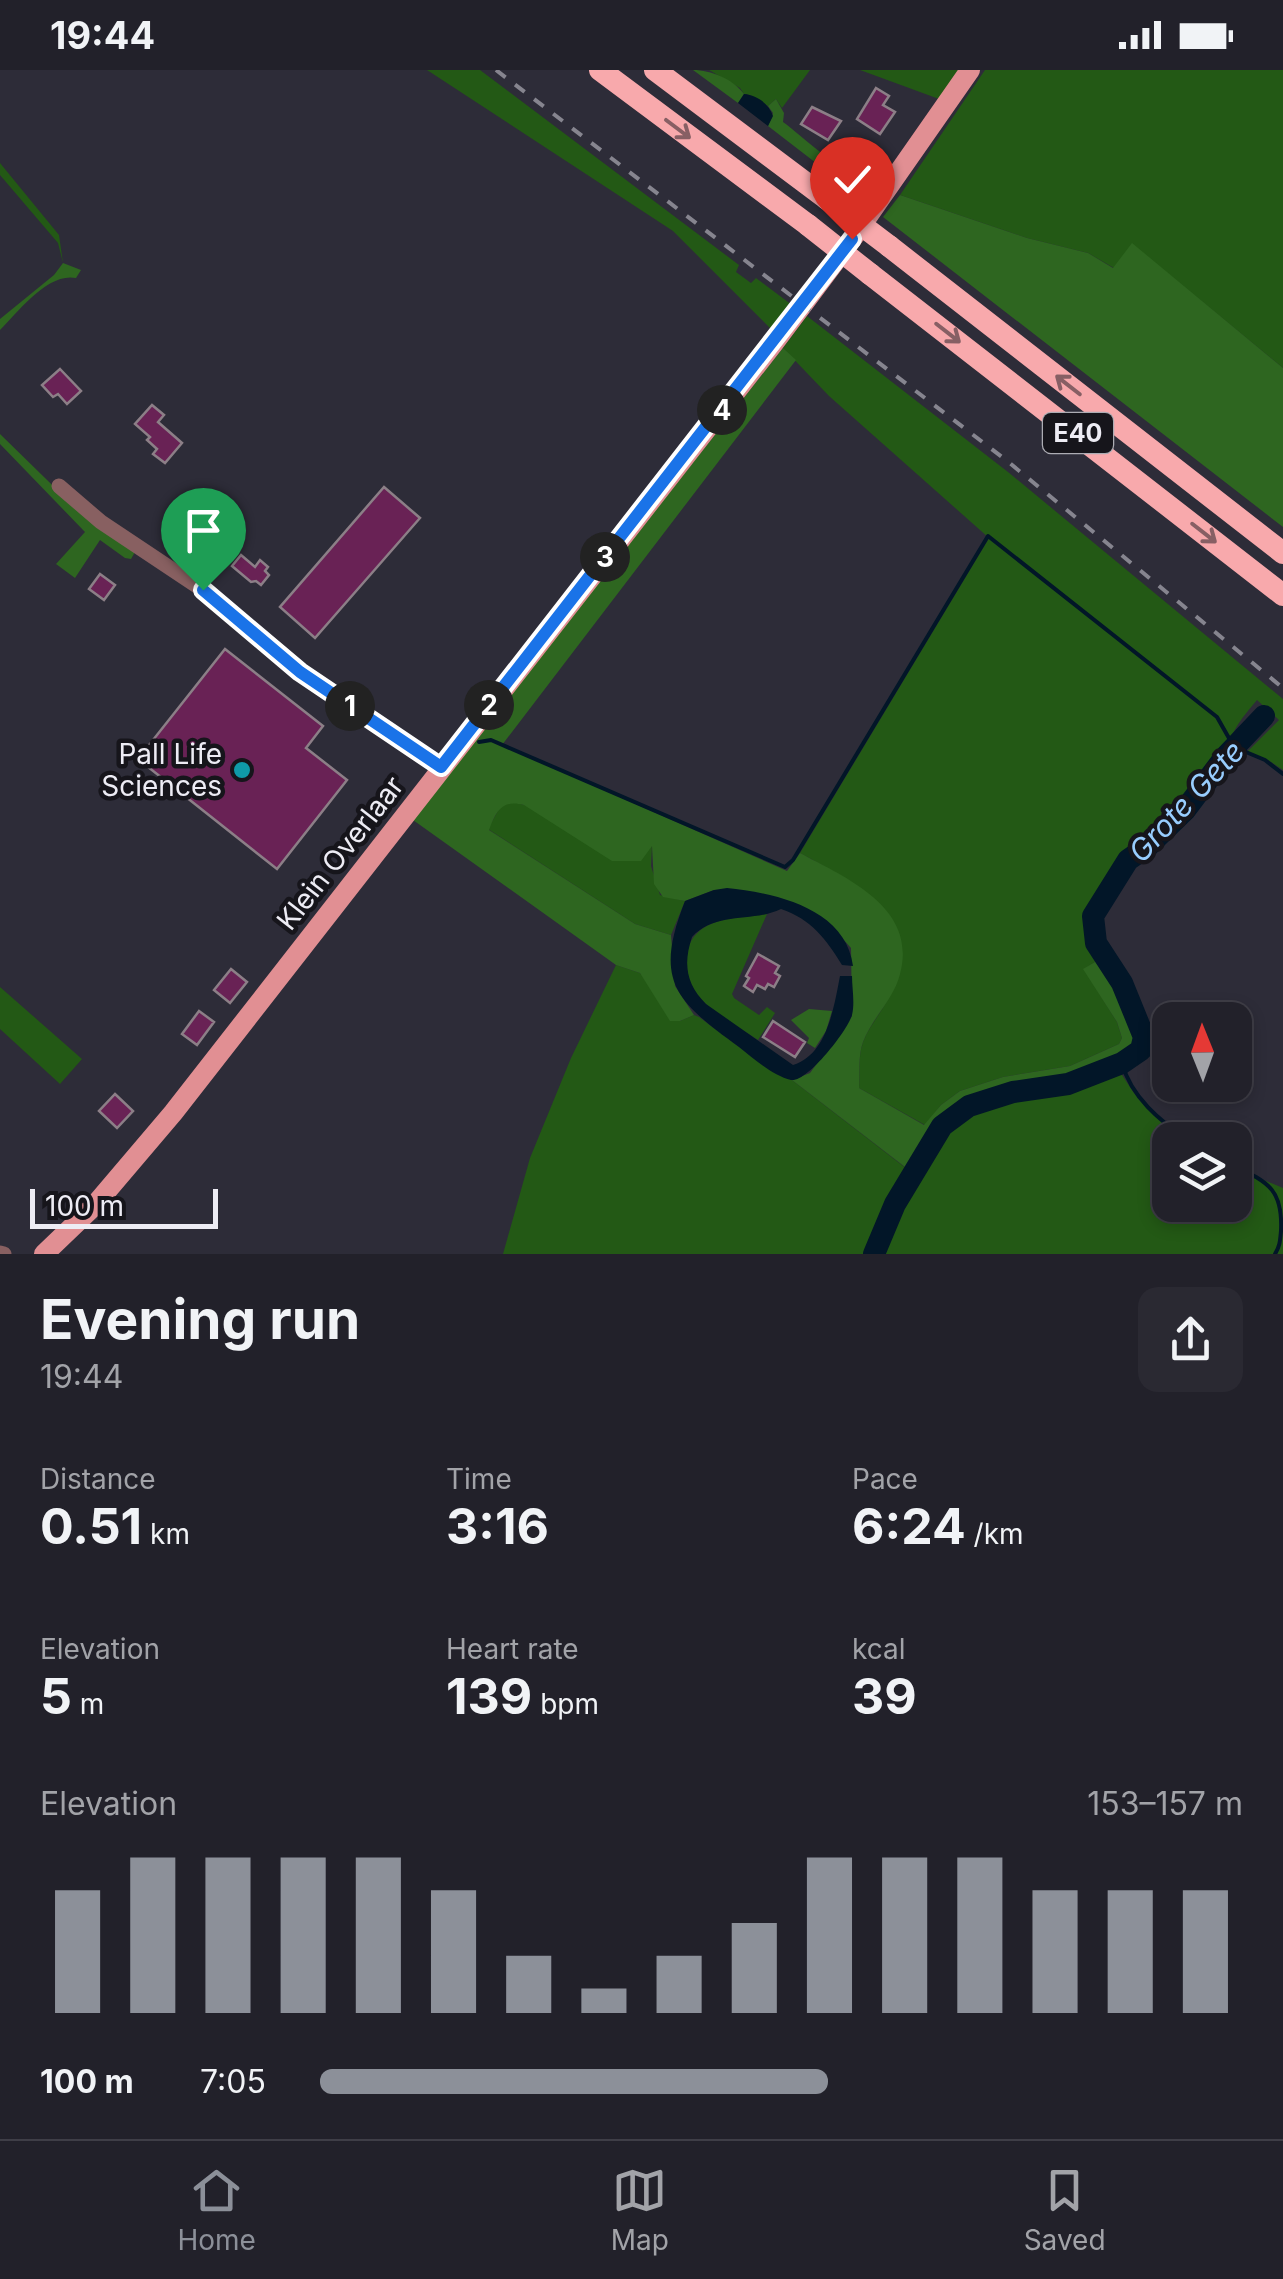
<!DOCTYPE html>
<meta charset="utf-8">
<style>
body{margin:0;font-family:Inter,sans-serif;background:#2a2932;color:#f1f3f6;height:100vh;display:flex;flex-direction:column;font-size:38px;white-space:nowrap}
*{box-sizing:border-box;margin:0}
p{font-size:32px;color:#a2a3a8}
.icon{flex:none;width:55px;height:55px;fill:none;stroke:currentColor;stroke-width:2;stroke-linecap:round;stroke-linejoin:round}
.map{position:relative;height:1184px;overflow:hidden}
.drawer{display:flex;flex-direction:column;background:#22212a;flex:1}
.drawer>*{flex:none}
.needle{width:65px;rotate:359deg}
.buttons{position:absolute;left:1152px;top:932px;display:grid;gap:20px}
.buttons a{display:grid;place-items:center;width:100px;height:100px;border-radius:20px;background:#22212a;box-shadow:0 5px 15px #0003,0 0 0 2px #3f3e47;font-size:50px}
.scale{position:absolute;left:30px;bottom:25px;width:188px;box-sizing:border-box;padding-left:10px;border:5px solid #edecf4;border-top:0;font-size:28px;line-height:35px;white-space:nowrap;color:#edecf4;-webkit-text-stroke:8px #16151b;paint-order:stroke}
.pin{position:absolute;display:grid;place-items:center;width:85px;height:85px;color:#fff;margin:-102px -42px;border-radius:50% 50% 50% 0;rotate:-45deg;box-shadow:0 0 10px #0007}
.pin .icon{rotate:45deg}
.km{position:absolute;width:50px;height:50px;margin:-25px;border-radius:50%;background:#222;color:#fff;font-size:28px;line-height:50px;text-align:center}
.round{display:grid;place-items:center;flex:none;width:105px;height:105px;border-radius:20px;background:#2a2932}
.head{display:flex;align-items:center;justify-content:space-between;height:170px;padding:0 40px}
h1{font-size:55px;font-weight:700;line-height:75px}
.metrics{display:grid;grid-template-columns:repeat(3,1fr);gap:15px;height:170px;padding:10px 40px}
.metrics div{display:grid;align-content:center}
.metrics b{font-size:50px;font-weight:700}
.metrics small{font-size:28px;font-weight:400}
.metrics p{font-size:28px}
.chart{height:280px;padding:20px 40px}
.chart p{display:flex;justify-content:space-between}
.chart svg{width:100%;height:180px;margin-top:10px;stroke:#8c9099;stroke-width:6}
ul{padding:0 40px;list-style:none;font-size:32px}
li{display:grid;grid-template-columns:160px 120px 1fr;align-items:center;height:75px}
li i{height:25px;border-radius:12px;background:#8c9099}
.status{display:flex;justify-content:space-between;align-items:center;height:70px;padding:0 50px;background:#22212a;direction:ltr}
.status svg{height:28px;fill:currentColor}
.dock{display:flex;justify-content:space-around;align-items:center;height:140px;border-top:2px solid #3f3e47;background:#22212a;font-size:28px;color:#a2a3a8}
.dock a{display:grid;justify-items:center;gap:5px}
.dock .on{color:#8c9099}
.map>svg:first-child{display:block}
.green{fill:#235915}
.forest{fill:#2e6620}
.water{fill:#021628}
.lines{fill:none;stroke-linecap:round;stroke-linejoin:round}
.stream{stroke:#021628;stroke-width:4}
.river{stroke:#021628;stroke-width:22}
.building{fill:#692255;stroke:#8c7f87;stroke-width:2.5}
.minor{stroke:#886061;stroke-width:15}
.major{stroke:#e18f93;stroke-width:20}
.highway{stroke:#f8a9ac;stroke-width:22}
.rail{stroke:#86858f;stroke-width:4;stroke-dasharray:12 12;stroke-linecap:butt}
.highway-bridge{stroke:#f8a9ac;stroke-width:22}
.oneway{stroke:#875f64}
.route-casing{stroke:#fff;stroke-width:20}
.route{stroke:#1a73e8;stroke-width:12}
.culture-dot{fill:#0f9aa8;stroke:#16151b;stroke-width:4}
.labels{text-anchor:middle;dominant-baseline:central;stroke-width:9;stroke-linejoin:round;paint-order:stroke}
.shield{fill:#16151b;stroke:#acacb3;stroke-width:2.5}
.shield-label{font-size:25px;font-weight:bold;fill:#edecf4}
.poi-label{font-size:28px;fill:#edecf4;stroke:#16151b;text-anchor:end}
.street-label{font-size:28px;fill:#edecf4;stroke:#16151b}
.water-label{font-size:30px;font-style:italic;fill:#98cdfe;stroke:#16151b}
</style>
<div class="status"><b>19:44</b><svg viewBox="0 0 49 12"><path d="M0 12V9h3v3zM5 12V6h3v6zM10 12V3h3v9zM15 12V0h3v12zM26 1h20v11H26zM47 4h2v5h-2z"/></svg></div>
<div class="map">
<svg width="1283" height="1184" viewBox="0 0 1283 1184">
<rect width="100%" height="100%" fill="#2d2c38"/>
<path class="green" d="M427,0h53l259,195 -3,7 15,11 5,-5 36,27 -21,24 -98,-98z
M709,0h101l-28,38 -6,-9 -8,7 -18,-11 -6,-1 -4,-6z
M860,0h98l-19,29z
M985,0h298v298l-151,-124 -18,24 -26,-15 -61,-15 -127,-43z
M0,93l59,72 4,28 -5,-20 -58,-68z
M807,246l201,156 275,227v71l-15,-10 -21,-8 32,-32 -22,-20c-15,18 -20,24 -30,45 -9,20 -36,50 -51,68 -16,18 -38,27 -54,45 -23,26 -44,65 -25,97l-2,7 -11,7 33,53 5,16 -3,6 -49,22 -67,11 -43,14 -19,14 -16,20 -66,-37c1,-14 -1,-33 4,-46 6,-16 19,-30 27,-47 36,-78 -31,-110 -90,-142l189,-315 -160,-142 -46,-48z
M511,731l141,43 -1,22 9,29 25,6 -14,34 -36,-11 -147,-95 12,-22z
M767,844l-35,80 2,4 25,17 8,-8 8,6 -17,27c-19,-13 -42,-24 -57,-41 -9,-10 -14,-21 -14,-35 -2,-46 45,-46 80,-50z
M616,895l24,8 40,48 14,-6 5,2 67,50 26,13 115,89 -40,85h-364l27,-96 41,-100z
M0,917l82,72 -22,25 -60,-55z
M1120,1002l14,21 48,47h-12v65h65v-37l48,20v66h-401l36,-77 36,-53 48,-21 75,-16z"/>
<path class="forest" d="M693,0c18,0 40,9 51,24l-6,9z
M776,29l8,14 -1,9c24,17 58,56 89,47l9,8 -17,23 -96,-74 5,-13 -5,-7z
M900,125l127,43 61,15 25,15 19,-25 151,125v159l-400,-310z
M63,193l18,7 -5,8c-28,-6 -58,34 -76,52v-11l54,-44z
M783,278l13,12 -294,385 285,126 13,-18c46,25 118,54 100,121 -6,25 -28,44 -37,68 -5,13 -3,32 -4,46l65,37 17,-20 19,-14 43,-14 67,-11 49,-22 3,-6 -5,-16 -34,-53 12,-7 2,-7c20,20 29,50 39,75l1,9 -5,10 7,11 -5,6 -57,21 -75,16 -48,21 -36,53 -126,-97 18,-7 42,-57 -1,-68 -25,-28 -112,-30 -29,11 -22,-4 -9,-13 -2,-38 -11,15h-29l-88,-56c-22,-6 -28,6 -35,25l146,94 36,11 4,51 19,29 -14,6h-10l-30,-48 -24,-8 -203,-145z
M0,364l88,86 47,32 -4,7 -6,-1 -25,-18 -25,38 -19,-14 29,-32 -85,-88z
M809,939l23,2 -6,20 -11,17 -8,-5 2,-5 -18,-18z"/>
<path class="water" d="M744,24c13,1 25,10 29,22l-5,10 -30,-23z
M727,818c49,5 119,21 126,78l-11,-1c-16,-26 -31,-46 -61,-56 -29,14 -65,2 -89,28 -9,27 -6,47 14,67l87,61c34,-10 41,-58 47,-89h12c0,12 3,27 0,39 -4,15 -45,68 -61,65 -18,-4 -38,-22 -52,-33 -63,-46 -86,-65 -54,-146l29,-11z"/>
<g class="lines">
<path class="stream" d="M479,672l12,-2 294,127 8,-7 195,-324 229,181 17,30 31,13 18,14
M1122,993c9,34 38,58 66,77
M1235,1096c34,17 48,24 46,65 -1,10 -1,15 -6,23"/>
<path class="river" d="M874,1184l21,-50 47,-78 27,-20 44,-14 55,-8 54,-21 19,-13 3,-13 -22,-54 -26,-40 -3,-27 35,-56 20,-14 37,-36 40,-53 39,-41"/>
</g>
<path class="building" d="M876,18l13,8 -6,9 12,7 -15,22 -23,-15z
M812,37l29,14 -13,19 -27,-16z
M60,299l21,22 -14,13 -9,-10 -5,3 -11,-12z
M152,335l12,10 -6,7 24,21 -17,20 -12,-9 4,-5 -10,-9 3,-3 -15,-13z
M384,417l36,31 -105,120 -35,-31z
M241,485l14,12 5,-7 8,7 -3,4 4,4 -8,10 -5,-4 -5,1 -19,-16z
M100,504l15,11 -11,15 -15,-11z
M225,579l98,77 -17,22 41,32 -70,89 -139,-110z
M758,884l21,12 -4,7 5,3 -6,11 -6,-3 -3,5 -8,-4 -4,7 -9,-6 5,-8 -3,-2z
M231,899l16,13 -17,21 -16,-13z
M199,941l15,11 -17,23 -15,-11z
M773,951l32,21 -10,15 -32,-20z
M115,1024l18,17 -16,17 -18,-17z"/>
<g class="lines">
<path class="minor" d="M59,416l42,36 102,68 97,82 141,95
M0,1183l4,1"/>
<path class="major" d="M44,1184l50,-48 79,-93 601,-770 78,-104 118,-169"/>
<path class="highway" d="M600,0l208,155
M655,0l172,129
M889,176l394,307
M870,204l413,321"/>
<path class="rail" d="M496,0l510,390 277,228"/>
<path class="highway-bridge" d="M827,129l62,47
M808,155l62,49"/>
</g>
<defs><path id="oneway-shaft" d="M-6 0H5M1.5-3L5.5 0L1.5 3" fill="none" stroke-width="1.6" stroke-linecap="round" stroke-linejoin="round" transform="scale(2.5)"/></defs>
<g class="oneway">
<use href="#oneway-shaft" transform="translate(678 59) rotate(37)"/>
<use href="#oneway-shaft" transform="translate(948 263) rotate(38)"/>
<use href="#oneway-shaft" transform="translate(1068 315) rotate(-142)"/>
<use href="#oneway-shaft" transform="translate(1204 463) rotate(38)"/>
</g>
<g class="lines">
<g class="route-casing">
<path id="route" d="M203,520l97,82 141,95 411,-528"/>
</g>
<use href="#route" class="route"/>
</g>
<circle class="culture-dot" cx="242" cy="700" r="10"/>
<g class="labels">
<rect class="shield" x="1043" y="343" width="70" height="40" rx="8"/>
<g class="shield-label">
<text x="1078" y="363">E40</text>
</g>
<g class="poi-label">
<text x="222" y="684">Pall Life<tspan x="222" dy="32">Sciences</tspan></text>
</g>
<g class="street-label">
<text transform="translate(340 783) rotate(-52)">Klein Overlaar</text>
</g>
<g class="water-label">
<text transform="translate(1186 731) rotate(-47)">Grote Gete</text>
</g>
</g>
</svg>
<div class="buttons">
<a><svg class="needle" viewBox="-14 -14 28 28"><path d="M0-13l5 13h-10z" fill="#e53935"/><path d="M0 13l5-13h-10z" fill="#a2a3a8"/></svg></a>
<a><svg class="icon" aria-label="layers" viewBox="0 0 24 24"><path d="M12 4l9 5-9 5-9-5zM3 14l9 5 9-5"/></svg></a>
</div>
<div class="scale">100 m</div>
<div class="pin" style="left:203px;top:520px;background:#1e9e55"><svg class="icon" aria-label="arrive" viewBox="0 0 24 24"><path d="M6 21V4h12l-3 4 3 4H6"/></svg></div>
<div class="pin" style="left:852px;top:169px;background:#d93025"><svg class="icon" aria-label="check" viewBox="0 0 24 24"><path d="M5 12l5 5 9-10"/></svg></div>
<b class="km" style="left:350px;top:636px">1</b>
<b class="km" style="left:489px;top:635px">2</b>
<b class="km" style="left:605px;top:487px">3</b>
<b class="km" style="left:722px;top:340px">4</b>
</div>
<section class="drawer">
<div class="head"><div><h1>Evening run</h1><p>19:44</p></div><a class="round"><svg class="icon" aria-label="share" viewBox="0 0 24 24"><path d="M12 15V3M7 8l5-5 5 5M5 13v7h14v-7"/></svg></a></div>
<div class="metrics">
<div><p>Distance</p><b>0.51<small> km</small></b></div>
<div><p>Time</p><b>3:16</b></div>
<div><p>Pace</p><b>6:24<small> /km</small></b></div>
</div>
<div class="metrics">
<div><p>Elevation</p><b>5<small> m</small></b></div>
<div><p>Heart rate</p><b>139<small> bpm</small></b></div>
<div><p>kcal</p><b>39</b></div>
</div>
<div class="chart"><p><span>Elevation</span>153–157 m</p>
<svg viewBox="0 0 160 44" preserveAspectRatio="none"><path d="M5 44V14M15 44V6M25 44V6M35 44V6M45 44V6M55 44V14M65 44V30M75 44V38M85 44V30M95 44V22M105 44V6M115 44V6M125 44V6M135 44V14M145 44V14M155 44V14"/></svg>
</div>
<ul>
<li><b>100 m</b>7:05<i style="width:55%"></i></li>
</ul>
</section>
<nav class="dock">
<a class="on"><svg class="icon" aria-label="home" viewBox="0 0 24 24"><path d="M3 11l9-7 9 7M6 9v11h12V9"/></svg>Home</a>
<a><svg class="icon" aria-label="map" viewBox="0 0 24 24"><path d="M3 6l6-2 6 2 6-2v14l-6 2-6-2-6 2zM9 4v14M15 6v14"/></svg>Map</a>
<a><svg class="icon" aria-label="saved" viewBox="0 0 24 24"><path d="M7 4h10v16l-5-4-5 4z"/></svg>Saved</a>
</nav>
